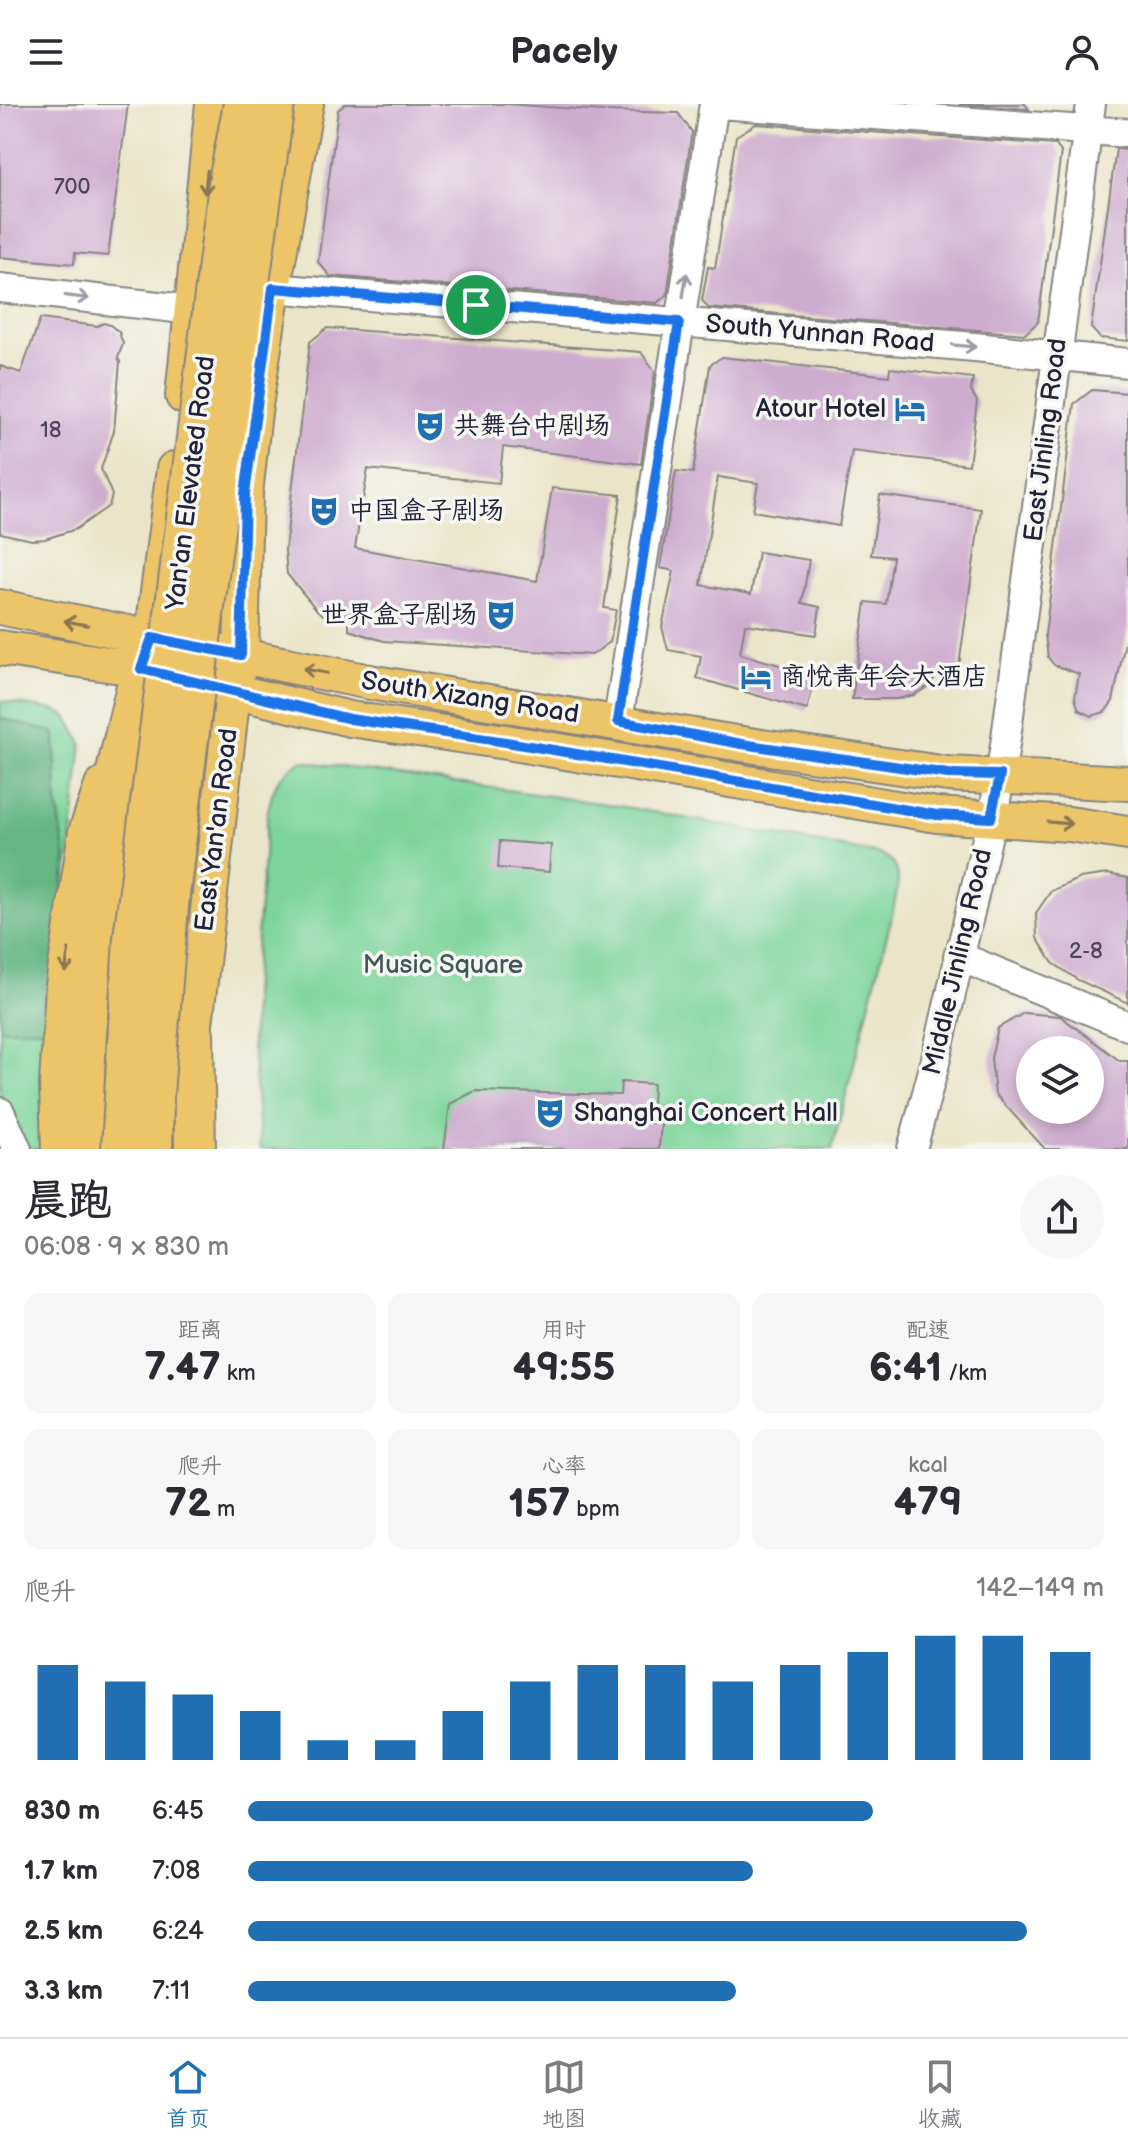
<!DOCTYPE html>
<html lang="zh">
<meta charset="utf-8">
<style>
body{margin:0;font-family:"Balsamiq Sans","LXGW WenKai TC",sans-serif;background:#f7f7f7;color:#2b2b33;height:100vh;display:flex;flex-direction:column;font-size:30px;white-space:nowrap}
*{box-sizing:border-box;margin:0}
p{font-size:26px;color:#7c7c81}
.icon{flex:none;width:44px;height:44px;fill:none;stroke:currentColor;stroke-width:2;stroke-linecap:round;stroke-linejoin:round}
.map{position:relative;height:1045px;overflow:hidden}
.side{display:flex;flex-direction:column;background:#fff;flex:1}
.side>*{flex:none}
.controls{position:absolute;left:1016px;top:932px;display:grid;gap:16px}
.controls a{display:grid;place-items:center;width:88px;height:88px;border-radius:50%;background:#fff;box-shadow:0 4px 12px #0003;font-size:40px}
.pin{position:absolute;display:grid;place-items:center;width:68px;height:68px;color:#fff;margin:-34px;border:4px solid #fff;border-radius:50%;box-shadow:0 2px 8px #0007}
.round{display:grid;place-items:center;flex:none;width:84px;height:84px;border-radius:42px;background:#f7f7f7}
.summary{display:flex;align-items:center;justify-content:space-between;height:136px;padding:0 24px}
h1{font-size:44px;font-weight:700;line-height:60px}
.stats{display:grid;grid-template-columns:repeat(3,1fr);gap:12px;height:136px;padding:8px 24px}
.stats div{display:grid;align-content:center;border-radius:16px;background:#f7f7f7;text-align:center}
.stats b{font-size:40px;font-weight:700}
.stats small{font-size:22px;font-weight:400}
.stats p{font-size:22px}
.chart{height:224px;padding:16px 24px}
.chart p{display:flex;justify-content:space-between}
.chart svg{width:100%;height:144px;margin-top:8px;stroke:#1f6fb2;stroke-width:6}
ul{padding:0 24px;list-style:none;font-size:26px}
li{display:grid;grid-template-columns:128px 96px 1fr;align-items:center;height:60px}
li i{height:20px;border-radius:10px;background:#1f6fb2}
header{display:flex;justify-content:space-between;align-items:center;height:104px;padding:0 24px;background:#fff;font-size:36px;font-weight:700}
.tabs{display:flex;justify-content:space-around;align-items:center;height:112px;border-top:2px solid #e1e1e2;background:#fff;font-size:22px;color:#7c7c81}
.tabs a{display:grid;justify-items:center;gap:4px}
.tabs .on{color:#1f6fb2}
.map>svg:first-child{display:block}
.green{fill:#7cd49a;stroke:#4f7b6a;stroke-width:2}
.forest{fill:#65b682;stroke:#446c5e;stroke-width:2}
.building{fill:#ceaccf;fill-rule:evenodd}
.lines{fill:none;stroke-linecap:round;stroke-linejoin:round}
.minor-casing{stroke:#868482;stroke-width:32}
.major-casing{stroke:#868482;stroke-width:38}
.highway-casing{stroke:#868482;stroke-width:44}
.minor{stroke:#fff;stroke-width:28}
.major{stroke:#edc569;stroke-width:34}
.highway{stroke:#edc569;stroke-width:40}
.highway-bridge-casing{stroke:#868482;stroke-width:44;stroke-linecap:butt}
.highway-bridge{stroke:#edc569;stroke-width:40}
.oneway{stroke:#887452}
.oneway2{stroke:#9c9ca7}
.route-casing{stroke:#fff;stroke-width:16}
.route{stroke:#1a73e8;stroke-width:10}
.labels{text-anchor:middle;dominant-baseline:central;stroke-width:7;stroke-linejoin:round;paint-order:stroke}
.number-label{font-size:22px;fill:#4d4460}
.street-label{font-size:26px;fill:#22223b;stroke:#f6f6f2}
.poi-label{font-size:26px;fill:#22223b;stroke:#f6f6f2;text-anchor:start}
.park-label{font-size:26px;fill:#3d5758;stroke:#f6f6f2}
</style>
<header><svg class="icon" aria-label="menu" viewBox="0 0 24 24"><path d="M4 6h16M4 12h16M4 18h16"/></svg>Pacely<svg class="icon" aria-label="person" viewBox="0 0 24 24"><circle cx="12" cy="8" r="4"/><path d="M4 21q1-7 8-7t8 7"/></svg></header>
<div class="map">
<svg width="1128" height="1045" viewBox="0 0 1128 1045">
<rect width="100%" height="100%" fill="#f6f6f2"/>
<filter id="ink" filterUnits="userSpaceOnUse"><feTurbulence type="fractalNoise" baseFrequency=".0125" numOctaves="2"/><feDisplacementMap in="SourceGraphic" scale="16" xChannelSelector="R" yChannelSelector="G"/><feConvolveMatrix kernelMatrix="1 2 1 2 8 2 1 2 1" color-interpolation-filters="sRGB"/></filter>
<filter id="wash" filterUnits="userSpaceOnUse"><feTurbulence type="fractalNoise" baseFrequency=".006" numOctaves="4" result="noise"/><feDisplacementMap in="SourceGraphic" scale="32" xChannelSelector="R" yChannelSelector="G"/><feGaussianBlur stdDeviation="1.8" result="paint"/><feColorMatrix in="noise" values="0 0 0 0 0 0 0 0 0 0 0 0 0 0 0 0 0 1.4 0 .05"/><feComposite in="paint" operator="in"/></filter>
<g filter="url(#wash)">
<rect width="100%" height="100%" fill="#eae5c8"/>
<path class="green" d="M0,597l54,9 13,6 15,27 -33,300 -2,106h-47z
M301,657l319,45 260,48c28,11 16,38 12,62l-60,233h-572l-8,-106v-49l16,-184c6,-25 9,-35 33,-49z"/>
<path class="forest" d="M0,614l55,15 2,68 9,58 -17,170h-49z"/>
<g id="blocks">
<path class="building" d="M0,0h128l-20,152 -33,-3 -1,11 -74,-7z
M345,0h163l94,7 76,2 14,19 -25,163 -10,8 -327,-27 -12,-14 20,-152z
M959,0h66l4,5z
M756,20l300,21 5,7 -23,170 -13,12 -317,-26 -6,-8 6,-33 7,1 21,-132z
M1116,45l12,1v191l-28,-3 -9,-10z
M40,215l57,7 7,-3 6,2 9,7 4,12 -5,14 2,4 -6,69 -13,38 11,26 -3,11 -33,23 -31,10 -13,1 -32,-7v-167l21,7z
M327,224l314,24 14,20 -14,92 -138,-17 -4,36 -131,-14 -13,79 182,33 15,-93 69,7 -17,113 12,2 -6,32 -18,13 -208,-14 -35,-11v-16l-19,6 -13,-10 -30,-36 -2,-24 25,-208z
M722,253l167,19 1,-8 83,10 -2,13 6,10 -8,64 -117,-14 -13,75 -86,-15 5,-28 -40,-6 -17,108 50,9 7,-42 51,8 -7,43 18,4 -4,28 -71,-11 -5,30 76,21 -9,35 -110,-32 4,-22 -33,-6 -6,-23 12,-56 -14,-3 16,-97 17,2 17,-108z
M1092,286l36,3v235l-15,73 -8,11 -13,4 -13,-6 -4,-12 4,-24 -25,-9 -6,-8 -3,-22 29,-231z
M880,391l101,14 -23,164 -18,-3 -11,16 -15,9 -17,4h-45l14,-97 20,2 7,-47 -22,-2z
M500,737l51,4 -2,27 -51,-4z
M1108,770l20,4v125l-50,-23 -25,-17 -16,-25 -1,-25 15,-22 29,-13z
M1024,909l36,3 60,45h8v88h-83l-50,-55 -4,-36 7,-30zM1030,946h60v60h-60z
M621,978l32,2 -2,39 10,-1 -2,27h-215l6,-45 25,-13 145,4z"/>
</g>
</g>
<g filter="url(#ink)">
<use href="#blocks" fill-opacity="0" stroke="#868482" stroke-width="2"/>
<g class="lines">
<g class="minor-casing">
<path id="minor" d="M718,0l410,29
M0,184l193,22
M273,184l702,59 153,16
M618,617l96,-617
M958,852l170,70
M0,1008l17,37
M912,1045l22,-82 62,-267 9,-55 86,-641"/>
</g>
<g class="major-casing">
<path id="major" d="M183,292l30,-292
M0,503l375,76 367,61 206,30 180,9
M153,527l21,-162
M0,544l141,21 209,50 156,23 431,73 132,9 59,9
M191,955l42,-367 8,-37 4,-161 9,-82 19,-124 33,-184
M59,1045l-2,-65 6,-98 23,-154 16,-46"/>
</g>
<g class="highway-casing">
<path id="highway" d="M193,930l2,115
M83,1045c0,-114 9,-229 27,-342 8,-46 21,-92 31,-138"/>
</g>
<use href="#minor" class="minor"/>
<use href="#major" class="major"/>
<use href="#highway" class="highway"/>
<g class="highway-bridge-casing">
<path id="highway-bridge" d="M122,1045l12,-211 96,-761 14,-73
M152,1045l1,-55 16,-200 39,-320 66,-470"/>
</g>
<use href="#highway-bridge" class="highway-bridge"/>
</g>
<defs><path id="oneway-shaft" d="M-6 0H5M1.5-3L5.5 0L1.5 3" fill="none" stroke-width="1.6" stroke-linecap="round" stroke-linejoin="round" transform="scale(2)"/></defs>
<g class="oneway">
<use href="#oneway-shaft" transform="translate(206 78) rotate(96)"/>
<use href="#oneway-shaft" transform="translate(76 519) rotate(-169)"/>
<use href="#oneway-shaft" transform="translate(315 567) rotate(-169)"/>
<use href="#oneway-shaft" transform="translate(1060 719) rotate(5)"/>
<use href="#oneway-shaft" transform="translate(67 857) rotate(98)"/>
</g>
<g class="oneway2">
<use href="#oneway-shaft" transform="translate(685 181) rotate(-81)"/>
<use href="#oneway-shaft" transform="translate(77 193) rotate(7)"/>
<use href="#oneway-shaft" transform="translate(964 242) rotate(5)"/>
</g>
</g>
<g class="lines" filter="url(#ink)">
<g class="route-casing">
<path id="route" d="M273,184l406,34 -61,399 124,23 206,30 52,1 -9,43 -54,-3 -431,-73 -156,-23 -209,-50 11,-31 89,17 4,-161z"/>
</g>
<use href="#route" class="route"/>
</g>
<defs>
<g id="hotel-bare" transform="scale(2.4)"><path d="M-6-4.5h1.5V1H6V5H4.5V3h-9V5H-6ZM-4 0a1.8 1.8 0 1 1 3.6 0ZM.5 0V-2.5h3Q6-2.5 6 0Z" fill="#1f6fb2" stroke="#f6f6f2" stroke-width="2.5" paint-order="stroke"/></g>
<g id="theatre-bare" transform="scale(2.4)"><path d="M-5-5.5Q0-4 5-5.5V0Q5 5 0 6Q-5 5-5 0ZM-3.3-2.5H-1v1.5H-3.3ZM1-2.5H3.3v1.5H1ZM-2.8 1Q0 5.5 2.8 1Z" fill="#1f6fb2" stroke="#f6f6f2" stroke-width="2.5" paint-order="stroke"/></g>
</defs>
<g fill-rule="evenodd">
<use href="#hotel-bare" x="910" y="305"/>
<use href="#theatre-bare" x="430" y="322"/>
<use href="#theatre-bare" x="324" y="407"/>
<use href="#theatre-bare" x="501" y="511"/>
<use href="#hotel-bare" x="756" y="573"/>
<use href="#theatre-bare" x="550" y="1009"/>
</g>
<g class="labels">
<g class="number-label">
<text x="72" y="83">700</text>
<text x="51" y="326">18</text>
<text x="1086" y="847">2-8</text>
</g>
<g class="street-label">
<text transform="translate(820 230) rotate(5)">South Yunnan Road</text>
<text transform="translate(1046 336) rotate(-83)">East Jinling Road</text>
<text transform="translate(191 379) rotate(-83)">Yan'an Elevated Road</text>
<text transform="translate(470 594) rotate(9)">South Xizang Road</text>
<text transform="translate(217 726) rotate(-83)">East Yan'an Road</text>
<text transform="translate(958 858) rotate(-77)">Middle Jinling Road</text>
</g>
<g class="poi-label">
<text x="886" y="305" text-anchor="end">Atour Hotel</text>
<text x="454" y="322">共舞台中剧场</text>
<text x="348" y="407">中国盒子剧场</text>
<text x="477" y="511" text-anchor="end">世界盒子剧场</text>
<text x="780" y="573">商悦青年会大酒店</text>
<text x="574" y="1009">Shanghai Concert Hall</text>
</g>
<g class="park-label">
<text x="443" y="861">Music Square</text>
</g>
</g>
</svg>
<div class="controls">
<a><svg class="icon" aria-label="layers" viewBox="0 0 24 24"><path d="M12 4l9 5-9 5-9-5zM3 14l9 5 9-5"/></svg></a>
</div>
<div class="pin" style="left:476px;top:201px;background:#1e9e55"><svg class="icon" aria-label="arrive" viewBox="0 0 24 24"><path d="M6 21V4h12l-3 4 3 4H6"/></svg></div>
</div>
<section class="side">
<div class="summary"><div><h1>晨跑</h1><p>06:08 · 9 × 830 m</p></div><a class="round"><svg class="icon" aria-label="share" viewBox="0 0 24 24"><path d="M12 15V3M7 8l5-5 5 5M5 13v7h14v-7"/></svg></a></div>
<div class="stats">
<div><p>距离</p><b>7.47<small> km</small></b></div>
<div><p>用时</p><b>49:55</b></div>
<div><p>配速</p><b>6:41<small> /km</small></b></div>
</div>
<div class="stats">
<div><p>爬升</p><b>72<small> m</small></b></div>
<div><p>心率</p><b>157<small> bpm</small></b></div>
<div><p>kcal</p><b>479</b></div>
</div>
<div class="chart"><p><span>爬升</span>142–149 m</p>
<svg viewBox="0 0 160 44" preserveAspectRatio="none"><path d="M5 44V15M15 44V20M25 44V24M35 44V29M45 44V38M55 44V38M65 44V29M75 44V20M85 44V15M95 44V15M105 44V20M115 44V15M125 44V11M135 44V6M145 44V6M155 44V11"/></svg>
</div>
<ul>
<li><b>830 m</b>6:45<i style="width:73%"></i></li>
<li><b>1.7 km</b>7:08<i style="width:59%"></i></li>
<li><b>2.5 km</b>6:24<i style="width:91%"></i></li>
<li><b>3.3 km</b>7:11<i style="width:57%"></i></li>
</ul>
</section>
<nav class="tabs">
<a class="on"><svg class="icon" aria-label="home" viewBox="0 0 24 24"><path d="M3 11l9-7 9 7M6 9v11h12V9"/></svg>首页</a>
<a><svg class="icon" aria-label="map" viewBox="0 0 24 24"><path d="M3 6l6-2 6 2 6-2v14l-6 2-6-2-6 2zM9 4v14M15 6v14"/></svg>地图</a>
<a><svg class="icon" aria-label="saved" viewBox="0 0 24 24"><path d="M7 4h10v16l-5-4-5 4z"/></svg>收藏</a>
</nav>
